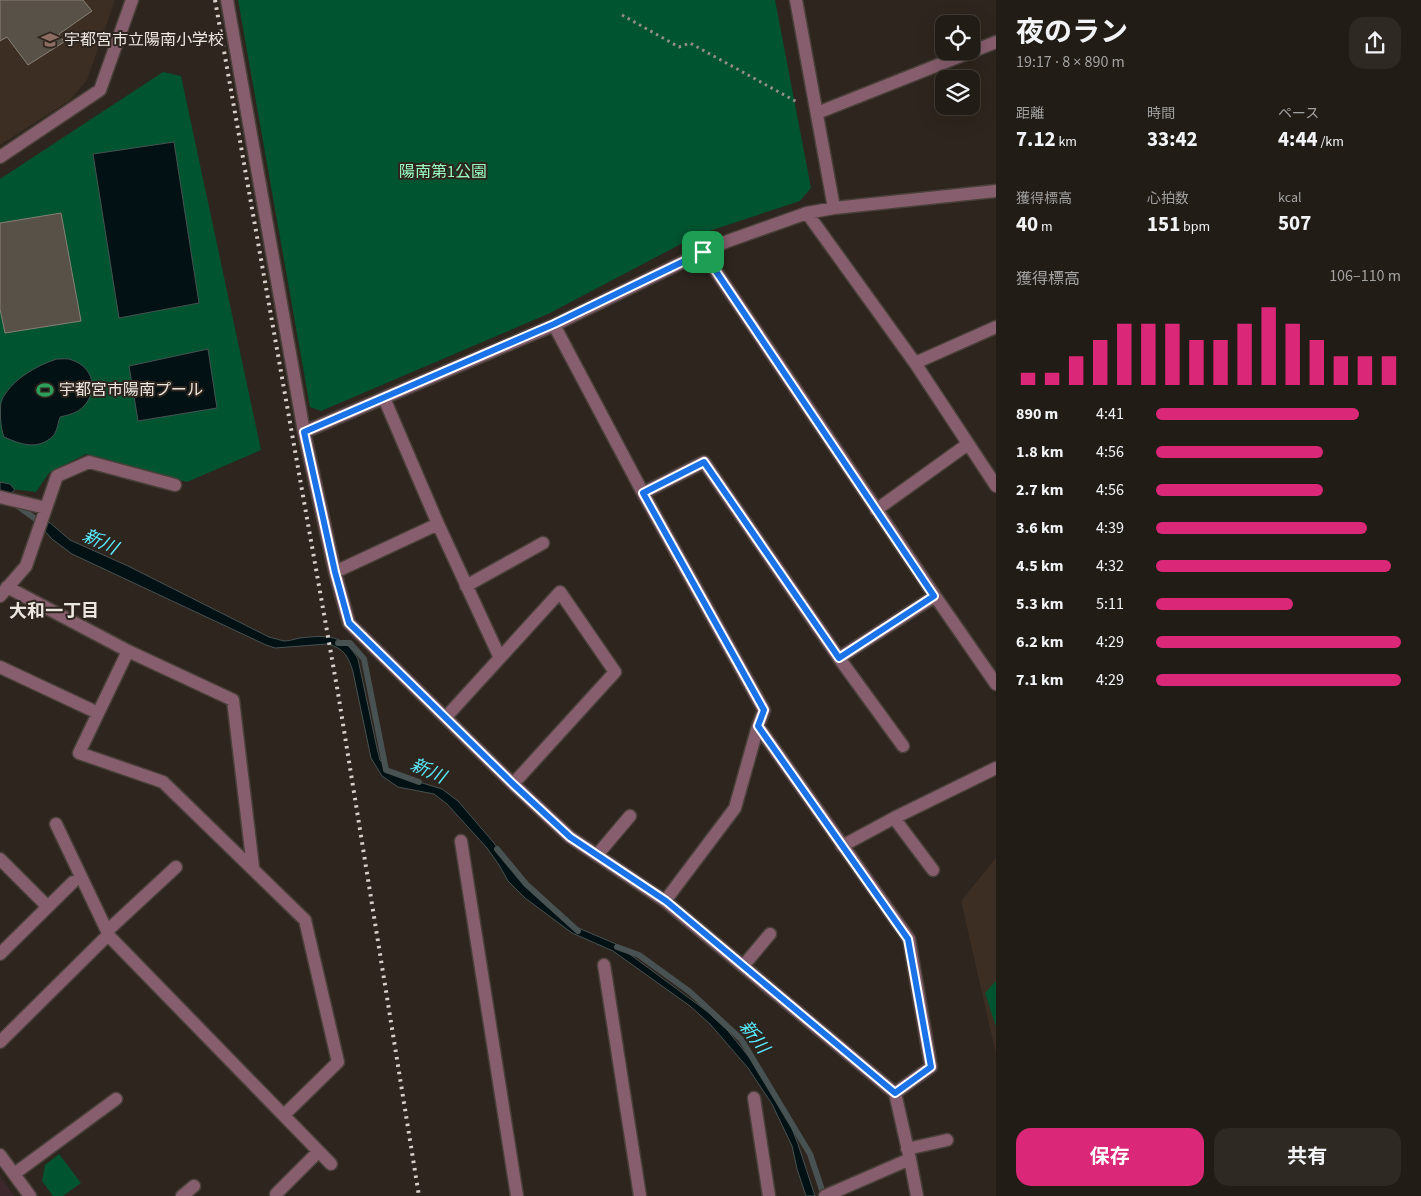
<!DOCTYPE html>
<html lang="ja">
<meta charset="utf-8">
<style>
body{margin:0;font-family:"Source Sans 3","Noto Sans JP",sans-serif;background:#2e2923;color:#f1f3f6;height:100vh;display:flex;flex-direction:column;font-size:19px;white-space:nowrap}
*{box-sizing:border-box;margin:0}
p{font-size:16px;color:#a2a1a1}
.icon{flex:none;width:28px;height:28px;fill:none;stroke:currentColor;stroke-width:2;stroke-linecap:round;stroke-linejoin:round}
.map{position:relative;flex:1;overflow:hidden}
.panel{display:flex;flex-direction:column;background:#221c16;width:425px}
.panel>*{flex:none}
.buttons{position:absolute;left:935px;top:15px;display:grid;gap:10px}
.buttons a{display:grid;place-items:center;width:45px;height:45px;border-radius:10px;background:#221c16;box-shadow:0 5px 20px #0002,0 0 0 1px #3f3a35;font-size:25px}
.pin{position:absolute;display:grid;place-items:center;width:42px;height:42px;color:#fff;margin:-21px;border-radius:10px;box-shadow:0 2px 8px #0006}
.round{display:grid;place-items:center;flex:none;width:52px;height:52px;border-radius:15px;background:#2e2923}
.summary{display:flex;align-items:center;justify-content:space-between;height:85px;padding:0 20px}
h1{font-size:28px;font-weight:700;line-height:38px}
.figures{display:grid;grid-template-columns:repeat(3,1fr);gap:8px;height:85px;padding:5px 20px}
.figures div{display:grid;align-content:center}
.figures b{font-size:21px;font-weight:700}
.figures small{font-size:14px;font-weight:400}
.figures p{font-size:14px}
.chart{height:140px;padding:10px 20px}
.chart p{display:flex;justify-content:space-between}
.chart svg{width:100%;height:90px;margin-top:5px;stroke:#db2777;stroke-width:6}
.primary-button{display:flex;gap:10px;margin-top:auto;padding:10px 20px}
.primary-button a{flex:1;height:58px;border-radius:15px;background:#db2777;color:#fff;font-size:20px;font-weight:700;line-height:58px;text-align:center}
.primary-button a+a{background:#2e2923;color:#f1f3f6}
ul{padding:0 20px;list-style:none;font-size:16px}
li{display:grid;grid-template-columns:80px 60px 1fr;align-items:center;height:38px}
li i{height:12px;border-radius:6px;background:#db2777}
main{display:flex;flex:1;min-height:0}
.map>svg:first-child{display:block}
.built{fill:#3c2e23}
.medical{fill:#3c282c}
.green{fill:#005430}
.water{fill:#021214;stroke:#485252}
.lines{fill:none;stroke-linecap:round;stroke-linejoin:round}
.stream{stroke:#485252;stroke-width:6}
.building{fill:#585148;stroke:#888076}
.minor-casing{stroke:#494039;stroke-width:15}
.path{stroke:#958d87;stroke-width:3;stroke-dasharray:2.5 4;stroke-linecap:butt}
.minor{stroke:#875e6e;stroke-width:12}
.rail{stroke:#d6cfca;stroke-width:4;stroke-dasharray:2.5 5;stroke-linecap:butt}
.route-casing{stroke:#fff;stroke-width:10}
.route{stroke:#1a73e8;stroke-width:6}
.labels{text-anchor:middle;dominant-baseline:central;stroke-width:4;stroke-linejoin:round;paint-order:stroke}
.poi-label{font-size:16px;fill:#ece6e1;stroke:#2e251e;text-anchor:start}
.park-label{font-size:16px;fill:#99fcc0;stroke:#2e251e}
.water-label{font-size:18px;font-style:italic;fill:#58ebfe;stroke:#2e251e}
.neighbourhood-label{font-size:18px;font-weight:bold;fill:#ece6e1;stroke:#2e251e}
</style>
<main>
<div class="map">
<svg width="996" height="1196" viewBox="0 0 996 1196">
<rect width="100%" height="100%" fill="#2e251e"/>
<path class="built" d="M0,0h115l-28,80 -18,21 -69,44z
M996,858v196l-35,-153z"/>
<path class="medical" d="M0,1176l14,20h-14z"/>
<path class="green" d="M238,0h537l36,188 -11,13 -100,33 -152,80 -227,97 -11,-4z
M163,72l18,4 80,374 -74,32 -101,-28 -37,19 -13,19 -24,-3 -12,-7v-303z
M996,981v46l-11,-34z
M59,1154l22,29 -18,13h-10l-11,-15 3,-16z"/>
<path class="water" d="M174,142l25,161 -80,15 -26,-164z
M208,349l9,59 -79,13 -9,-55z
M57,359c5,0 11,-1 15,1 21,7 27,30 12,46 -6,7 -16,9 -24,11 -2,6 -3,15 -7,19 -15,15 -33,8 -49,1 -4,-10 -4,-26 -3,-35 8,-21 36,-37 56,-43z
M0,482l10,2 5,6 -7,5 -8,-2z
M49,522l21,18 58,26 141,71c5,1 10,3 15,4 5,0 11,-2 16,-3 26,-3 44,-4 58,21l19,89 3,12 13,14 49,15 16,12 36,42 19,28 14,17 30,27 12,9 47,20 92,68 20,19 29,36 32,54 9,23 17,52h-9l-9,-27 -5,-23 -20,-42 -24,-36 -38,-44 -20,-18 -77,-55 -41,-18 -47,-35 -17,-17 -9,-16 -12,-17 -40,-44 -13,-10 -36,-7 -16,-11 -11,-18 -18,-86c-4,-15 -10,-25 -26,-28l-52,4 -9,-3 -194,-91 -20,-15 -9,-10z"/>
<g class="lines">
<path class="stream" d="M15,504l26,19
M338,643h12l14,16 22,111 33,12
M497,849l29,35 52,47
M617,947l22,8 51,37 51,47 69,115 14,42"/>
</g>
<path class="building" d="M0,0h83l9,11 -33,23 5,8 -36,23 -21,-28 -7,4z
M61,213l20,108 -76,12 -5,-24v-86z"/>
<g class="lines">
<g class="minor-casing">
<path id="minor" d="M227,0l77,432 31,140 14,51 164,161 57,53 95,64 230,192
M796,0l38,208
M817,113l179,-71
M0,157l100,-67 32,-90
M807,213l108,150 81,123
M703,252l232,344 61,88
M554,325l149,-73 25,-11 79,-28 27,-5 162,-17
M915,363l81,-36
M384,398l54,126 62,134
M304,432l250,-107 89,168 121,217 -6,16 151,213 22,128 -36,26 15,66 -85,37
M643,493l61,-31 135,196
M0,497l46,11
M876,510l92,-66
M335,572l103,-48
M466,586l77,-43
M7,587l121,64 105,49 20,167
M0,596l26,-30 31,-90 32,-14 86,23
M128,651l-49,102 84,29 142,138 33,142 -54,53
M0,667l98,46
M446,717l114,-125 55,80 -102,112
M903,746l-64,-88 96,-62
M894,818l39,52
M56,824l51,107
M461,841l56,355
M842,846l52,-28 102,-50
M597,855l33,-39
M0,859l47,47
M665,901l70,-93 23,-82
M108,935l223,229
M0,954l73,-72
M604,965l36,231
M743,966l27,-32
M0,1042l108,-107 -1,-4 69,-64
M754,1098l15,98
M907,1149l40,-9
M0,1155l30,41
M910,1159l7,37
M14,1174l102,-75
M276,1194l42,-42
M182,1196l12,-10"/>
</g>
<path class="path" d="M622,15l57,32 11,-4 107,59"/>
<use href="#minor" class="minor"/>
<path class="rail" d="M215,0l123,693 81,503"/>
</g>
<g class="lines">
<g class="route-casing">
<path id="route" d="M703,252l231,344 -95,62 -135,-196 -61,31 121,217 -6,16 150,213 23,128 -36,26 -229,-192 -96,-64 -57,-53 -164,-161 -14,-51 -31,-140 250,-108z"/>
</g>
<use href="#route" class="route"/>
</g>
<defs>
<g id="school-bare" transform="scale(1.35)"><path d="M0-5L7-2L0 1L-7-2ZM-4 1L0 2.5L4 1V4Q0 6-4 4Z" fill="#8d6e63" stroke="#2e251e" stroke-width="2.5" paint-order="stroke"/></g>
<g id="stadium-bare" transform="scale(1.35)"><path d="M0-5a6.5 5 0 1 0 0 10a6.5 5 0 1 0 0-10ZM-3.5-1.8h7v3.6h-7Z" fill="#2e9e5b" stroke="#2e251e" stroke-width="2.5" paint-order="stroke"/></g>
</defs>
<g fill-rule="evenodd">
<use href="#school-bare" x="50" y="40"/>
<use href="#stadium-bare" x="45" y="390"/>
</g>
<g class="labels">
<g class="poi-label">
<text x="64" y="40">宇都宮市立陽南小学校</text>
<text x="59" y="390">宇都宮市陽南プール</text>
</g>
<g class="park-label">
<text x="443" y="172">陽南第1公園</text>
</g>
<g class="water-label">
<text transform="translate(100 542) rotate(25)">新川</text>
<text transform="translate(428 771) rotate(24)">新川</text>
<text transform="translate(754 1037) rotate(53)">新川</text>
</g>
<g class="neighbourhood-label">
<text x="54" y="611">大和一丁目</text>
</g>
</g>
</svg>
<div class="buttons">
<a><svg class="icon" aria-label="locate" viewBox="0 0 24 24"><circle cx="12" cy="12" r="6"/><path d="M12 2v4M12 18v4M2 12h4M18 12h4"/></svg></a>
<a><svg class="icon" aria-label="layers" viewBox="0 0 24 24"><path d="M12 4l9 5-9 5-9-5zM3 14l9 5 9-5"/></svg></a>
</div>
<div class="pin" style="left:703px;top:252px;background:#1e9e55"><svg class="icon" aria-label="arrive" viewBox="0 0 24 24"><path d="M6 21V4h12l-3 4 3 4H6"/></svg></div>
</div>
<section class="panel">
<div class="summary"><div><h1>夜のラン</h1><p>19:17 · 8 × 890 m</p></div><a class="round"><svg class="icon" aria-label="share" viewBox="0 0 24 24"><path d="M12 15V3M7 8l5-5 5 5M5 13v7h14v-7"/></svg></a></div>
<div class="figures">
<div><p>距離</p><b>7.12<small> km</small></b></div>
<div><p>時間</p><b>33:42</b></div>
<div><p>ペース</p><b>4:44<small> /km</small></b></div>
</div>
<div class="figures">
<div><p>獲得標高</p><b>40<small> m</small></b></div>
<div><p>心拍数</p><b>151<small> bpm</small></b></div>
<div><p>kcal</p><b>507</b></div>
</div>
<div class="chart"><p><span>獲得標高</span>106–110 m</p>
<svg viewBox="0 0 160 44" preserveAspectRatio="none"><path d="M5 44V38M15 44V38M25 44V30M35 44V22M45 44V14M55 44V14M65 44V14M75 44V22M85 44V22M95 44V14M105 44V6M115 44V14M125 44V22M135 44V30M145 44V30M155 44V30"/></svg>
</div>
<ul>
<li><b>890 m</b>4:41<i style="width:83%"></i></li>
<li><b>1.8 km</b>4:56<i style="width:68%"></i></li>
<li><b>2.7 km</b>4:56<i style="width:68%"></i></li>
<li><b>3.6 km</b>4:39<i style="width:86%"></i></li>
<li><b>4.5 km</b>4:32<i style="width:96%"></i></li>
<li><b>5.3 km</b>5:11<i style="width:56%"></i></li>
<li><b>6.2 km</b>4:29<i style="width:100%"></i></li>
<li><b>7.1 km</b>4:29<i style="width:100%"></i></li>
</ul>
<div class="primary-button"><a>保存</a><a>共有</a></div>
</section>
</main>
